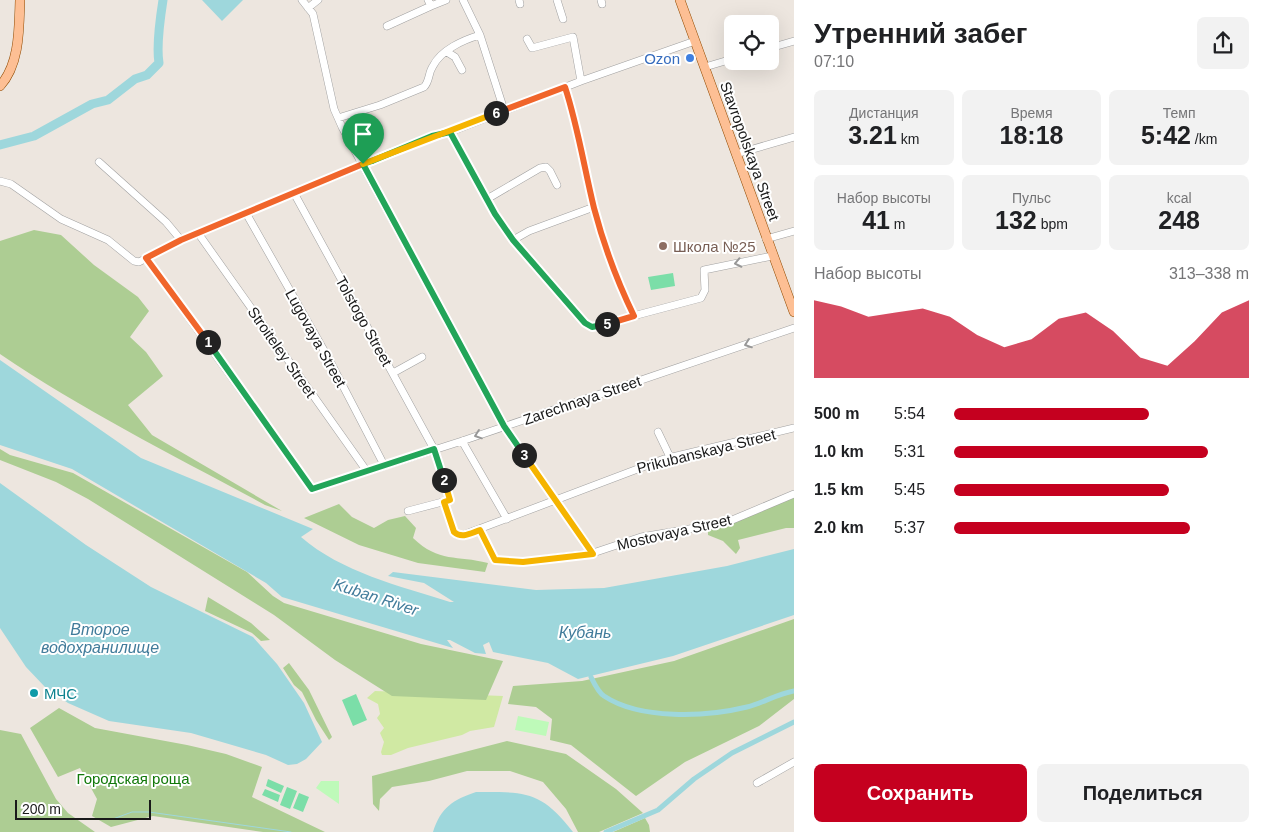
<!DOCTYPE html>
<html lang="ru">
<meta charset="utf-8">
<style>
body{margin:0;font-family:Helvetica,sans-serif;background:#f2f2f2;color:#202124;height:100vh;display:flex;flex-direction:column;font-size:19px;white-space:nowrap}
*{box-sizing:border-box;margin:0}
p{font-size:16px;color:#757577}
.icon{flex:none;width:28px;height:28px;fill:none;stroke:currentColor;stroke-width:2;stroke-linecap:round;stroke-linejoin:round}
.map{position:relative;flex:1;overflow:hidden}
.panel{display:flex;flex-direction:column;background:#fff;width:475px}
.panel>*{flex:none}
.fabs{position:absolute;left:724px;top:15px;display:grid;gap:10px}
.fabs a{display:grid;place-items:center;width:55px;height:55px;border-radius:8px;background:#fff;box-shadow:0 5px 20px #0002;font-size:25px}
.scale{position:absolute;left:15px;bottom:12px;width:136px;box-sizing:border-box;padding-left:5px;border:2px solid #1a1a1a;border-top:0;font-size:14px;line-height:18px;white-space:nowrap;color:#1a1a1a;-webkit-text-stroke:4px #fff;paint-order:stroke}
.pin{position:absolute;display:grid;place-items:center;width:42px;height:42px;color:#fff;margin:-51px -21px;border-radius:50% 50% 50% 0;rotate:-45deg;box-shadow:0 0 5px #0007}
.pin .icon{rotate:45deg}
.km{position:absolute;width:25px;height:25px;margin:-12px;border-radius:50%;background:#222;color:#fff;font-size:14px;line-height:25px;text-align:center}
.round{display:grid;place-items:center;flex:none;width:52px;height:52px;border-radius:8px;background:#f2f2f2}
.head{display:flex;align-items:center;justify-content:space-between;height:85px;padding:0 20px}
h1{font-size:28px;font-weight:700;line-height:38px}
.metrics{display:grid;grid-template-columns:repeat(3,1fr);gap:8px;height:85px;padding:5px 20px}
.metrics div{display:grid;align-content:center;border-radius:8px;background:#f2f2f2;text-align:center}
.metrics b{font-size:25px;font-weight:700}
.metrics small{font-size:14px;font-weight:400}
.metrics p{font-size:14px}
.chart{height:140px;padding:10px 20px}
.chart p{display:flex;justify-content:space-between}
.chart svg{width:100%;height:90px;margin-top:5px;fill:#c5001f;opacity:.7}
.action{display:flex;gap:10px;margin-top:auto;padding:10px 20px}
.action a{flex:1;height:58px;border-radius:8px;background:#c5001f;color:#fff;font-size:20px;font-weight:700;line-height:58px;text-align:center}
.action a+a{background:#f2f2f2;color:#202124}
ul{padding:0 20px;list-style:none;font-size:16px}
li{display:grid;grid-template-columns:80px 60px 1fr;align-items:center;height:38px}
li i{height:12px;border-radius:6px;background:#c5001f}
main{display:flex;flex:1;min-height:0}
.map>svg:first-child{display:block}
.grass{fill:#d0e9a3}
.forest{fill:#adcd93}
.park{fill:#befab9}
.pitch{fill:#7bdea8}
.water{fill:#9ed7dc}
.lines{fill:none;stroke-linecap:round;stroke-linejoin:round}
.stream{stroke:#9ed7dc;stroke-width:1}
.canal{stroke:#9ed7dc;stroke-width:5}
.river{stroke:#9ed7dc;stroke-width:9}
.minor-casing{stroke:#a1a1a1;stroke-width:8}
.major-casing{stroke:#914a00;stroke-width:10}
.minor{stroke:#fff;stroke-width:7}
.major{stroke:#fdbf94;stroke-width:9}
.oneway{stroke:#989898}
.split-1-casing{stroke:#fff;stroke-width:10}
.split-2-casing{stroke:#fff;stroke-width:10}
.split-3-casing{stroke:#fff;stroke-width:10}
.split-4-casing{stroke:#fff;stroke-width:10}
.split-5-casing{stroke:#fff;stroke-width:10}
.split-6-casing{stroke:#fff;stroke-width:10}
.split-7-casing{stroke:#fff;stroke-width:10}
.split-1{stroke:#f0652b;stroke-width:6}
.split-2{stroke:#22a559;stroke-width:6}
.split-3{stroke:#f5b400;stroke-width:6}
.split-4{stroke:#22a559;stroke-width:6}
.split-5{stroke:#22a559;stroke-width:6}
.split-6{stroke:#f0652b;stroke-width:6}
.split-7{stroke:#f5b400;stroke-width:6}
.shop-dot{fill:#3f7fe0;stroke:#fff;stroke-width:2}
.education-dot{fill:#8d6e63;stroke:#fff;stroke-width:2}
.culture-dot{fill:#0f9aa8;stroke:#fff;stroke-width:2}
.labels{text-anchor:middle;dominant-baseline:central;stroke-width:4;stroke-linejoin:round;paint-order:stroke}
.shop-label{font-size:15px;fill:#366cbe;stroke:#fff;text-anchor:end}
.street-label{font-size:15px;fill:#1a1a1a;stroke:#fff}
.education-label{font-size:15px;fill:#785e54;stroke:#fff;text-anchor:start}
.culture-label{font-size:15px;fill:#0d838f;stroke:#fff;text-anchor:start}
.park-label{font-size:15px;fill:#117809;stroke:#fff}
.water-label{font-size:16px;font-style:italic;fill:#427c9b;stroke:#fff}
</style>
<main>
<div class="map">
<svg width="794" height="832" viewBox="0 0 794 832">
<rect width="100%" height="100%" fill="#ede6df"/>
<path class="grass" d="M375,691l128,5 -9,31 -24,4 -8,4 -54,13 -17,7h-9l-1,-3 3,-10 -4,-9 4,-5 -7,-10 3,-4 -2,-10 -11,-6z"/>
<path class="forest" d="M34,230l27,5 33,30 44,32 11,14 -19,26 16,15 17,24 -35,29 24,30 130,76 -17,-6c-90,-49 -181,-94 -265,-151v-113z
M0,449l10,6 63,18 174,99 26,24 11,7 137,41 82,17 -17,39 -94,-4 -57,-36 -61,-45 -186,-116 -32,-17 -56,-22z
M794,497v31h-8l-48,12 2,8 -4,6 -13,-13 -15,-6v-7z
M339,504l13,13 22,11 14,-8 17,-4 11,12 -3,10c26,25 44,17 75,25l-3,9 -67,-9 -59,-18 -55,-27z
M208,597l43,26 19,17 -9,1 -9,-8 -47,-22z
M794,619v80l-35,27 -74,36 -49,34 -65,-51 -21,-5 2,-21 -16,-12 -28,-3 5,-18 69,-5 92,-20z
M289,663l20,27 23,47 -3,3 -13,-20 -14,-28 -8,-7 -11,-17z
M59,708l36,20 92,17 39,9 36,13 -10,30 73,35h-62l-110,-16 -42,11 -19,-11 5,-17 -17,-31 -22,9 -28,-49z
M0,730l21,4 35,65 12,14 27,19h-95z
M507,741l59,13 50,35 27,24 -44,19h-21l-12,-23 -23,-27 -33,-11h-43l-38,10 -37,6 -12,12 -1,12 -6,-7 -1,-28z
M645,818l4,7 1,7h-37z"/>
<path class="park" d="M518,716l31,6 -3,14 -31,-6z
M321,781h18v23l-23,-16z"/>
<path class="pitch" d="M673,273l2,13 -24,4 -3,-13z
M356,694l11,26 -14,6 -11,-26z
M268,779l16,7 -3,7 -15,-7z
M287,787l10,4 -7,18 -10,-4z
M265,789l15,6 -2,7 -16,-7z
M299,793l10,4 -6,15 -10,-4z"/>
<path class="water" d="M202,0h41l-21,21z
M0,360l141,98 172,71 -12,8c40,35 99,49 149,65h4l-30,-19 -36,-7 5,-4 143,18 68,-2 123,-22 67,-17v66l-121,41 -95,23 -30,-16 -55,-11 -4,-10 -6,3 3,9 -11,-1 -25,-13h-3l6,8 -171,-51 -16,-14 -194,-114 -72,-24z
M0,483l86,62 65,42 102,50 24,27 27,39 18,39 -16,17 -9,5 -9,1 -22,-10 -75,-22 -82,-12 -41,-18 -23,-16 -19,-20 -26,-39z
M476,792c49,0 65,-2 97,40h-140c8,-25 20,-32 43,-40z"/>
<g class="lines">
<path class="stream" d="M113,819l19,-7h17l142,20"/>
<path class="canal" d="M591,677c3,6 7,15 13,19 36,24 102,21 143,11 16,-4 30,-13 47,-16
M606,832l52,-22 36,-31 38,-26 62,-31"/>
<path class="river" d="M0,145l34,-9 58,-32 16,-4 27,-21 12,-4 12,-12c-3,-18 1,-44 4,-63"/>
<g class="minor-casing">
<path id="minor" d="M302,0l11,14 21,95 8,18 162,299 89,127
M428,0l3,6 15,-6
M463,0l17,35 24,75
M519,0l1,4
M557,0l6,19
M601,0l1,4
M308,8l10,-8
M387,26l44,-20
M527,39l5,9 41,-11 8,44
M770,48l24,-7
M447,52l8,5 7,13
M705,67l27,-8
M565,87c13,40 19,80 29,121 10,38 23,73 40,108
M338,118l42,-13 44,-18c6,-6 4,-14 9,-21 8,-16 30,-26 47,-31
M450,132l45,82 18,26 72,83 7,4 109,-29 4,-8 -1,-20 68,-14
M736,154l58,-17
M99,162l67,60 15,18
M0,181l11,3 50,35 47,21 26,21 5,1 42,-22 251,-104 18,-4 131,-51 114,-40
M294,193l140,256 16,51 -42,11
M487,199l53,-31 6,-1 4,4 7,14
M246,213l84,148 54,104
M198,233l168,237
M766,239l28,-8
M513,240l16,-9 65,-24
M146,258l166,231 150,-48 332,-113
M393,373l29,-16
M658,432l12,25
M462,441l45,78
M444,502l10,30 4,3h5l201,-76 130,-31
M480,530l15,30 28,2 70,-9 48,-16 84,-14 69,-29
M757,783l37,-21"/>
</g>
<g class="major-casing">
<path id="major" d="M680,0l114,312
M0,86c20,-22 19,-58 20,-86"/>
</g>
<use href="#minor" class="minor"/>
<use href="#major" class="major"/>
</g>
<defs><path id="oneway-chevron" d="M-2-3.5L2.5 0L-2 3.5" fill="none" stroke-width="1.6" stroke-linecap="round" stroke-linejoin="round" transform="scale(1.25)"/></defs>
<g class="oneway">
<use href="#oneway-chevron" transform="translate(738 263) rotate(168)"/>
<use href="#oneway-chevron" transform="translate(748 344) rotate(161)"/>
<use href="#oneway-chevron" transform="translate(478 435) rotate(161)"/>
</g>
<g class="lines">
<g class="split-1-casing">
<path id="split-1" d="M208,342l-62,-84 35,-18 182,-76"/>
</g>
<g class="split-2-casing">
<path id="split-2" d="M208,342l104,147 122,-40 10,31"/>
</g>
<g class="split-3-casing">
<path id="split-3" d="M444,480l6,20 -6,2 10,30c8,7 17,1 26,-2l15,30 28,2 70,-8 -69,-99"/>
</g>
<g class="split-4-casing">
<path id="split-4" d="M372,161l-9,3 141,262 20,29"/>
</g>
<g class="split-5-casing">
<path id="split-5" d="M372,161l60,-25 18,-4 45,82 18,26 72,83 7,4 15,-3"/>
</g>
<g class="split-6-casing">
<path id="split-6" d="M496,113l69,-26c13,40 19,80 29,121 10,38 23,73 40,108l-27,8"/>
</g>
<g class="split-7-casing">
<path id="split-7" d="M363,164l133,-51"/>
</g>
<use href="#split-1" class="split-1"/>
<use href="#split-2" class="split-2"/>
<use href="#split-3" class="split-3"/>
<use href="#split-4" class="split-4"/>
<use href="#split-5" class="split-5"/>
<use href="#split-6" class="split-6"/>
<use href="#split-7" class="split-7"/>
</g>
<circle class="shop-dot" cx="690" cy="58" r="5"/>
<circle class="education-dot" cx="663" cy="246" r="5"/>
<circle class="culture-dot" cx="34" cy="693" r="5"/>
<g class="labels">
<g class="shop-label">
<text x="680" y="58">Ozon</text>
</g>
<g class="street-label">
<text transform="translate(750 151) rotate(70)">Stavropolskaya Street</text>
<text transform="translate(364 321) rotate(61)">Tolstogo Street</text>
<text transform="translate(316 338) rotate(61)">Lugovaya Street</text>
<text transform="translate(282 352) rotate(55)">Stroiteley Street</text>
<text transform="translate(582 400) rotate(-19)">Zarechnaya Street</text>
<text transform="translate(706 451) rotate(-14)">Prikubanskaya Street</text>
<text transform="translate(674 532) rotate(-13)">Mostovaya Street</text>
</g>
<g class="education-label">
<text x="673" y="246">Школа №25</text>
</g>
<g class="culture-label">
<text x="44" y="693">МЧС</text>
</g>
<g class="park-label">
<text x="133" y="778">Городская роща</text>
</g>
<g class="water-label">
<text transform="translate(376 597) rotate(18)">Kuban River</text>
<text x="100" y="629">Второе<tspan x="100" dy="18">водохранилище</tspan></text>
<text x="585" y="632">Кубань</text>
</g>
</g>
</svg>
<div class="fabs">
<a><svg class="icon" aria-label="locate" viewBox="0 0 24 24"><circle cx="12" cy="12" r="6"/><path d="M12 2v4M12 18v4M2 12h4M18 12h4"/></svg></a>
</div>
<div class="scale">200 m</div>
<div class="pin" style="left:363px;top:164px;background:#1e9e55"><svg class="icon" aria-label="arrive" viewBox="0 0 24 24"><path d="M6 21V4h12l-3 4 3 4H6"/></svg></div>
<b class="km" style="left:208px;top:342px">1</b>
<b class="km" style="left:444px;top:480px">2</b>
<b class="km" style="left:524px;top:455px">3</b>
<b class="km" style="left:607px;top:324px">5</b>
<b class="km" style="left:496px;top:113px">6</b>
</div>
<section class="panel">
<div class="head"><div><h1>Утренний забег</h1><p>07:10</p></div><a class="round"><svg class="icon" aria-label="share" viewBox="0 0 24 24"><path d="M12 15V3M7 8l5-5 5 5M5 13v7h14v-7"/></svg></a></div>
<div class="metrics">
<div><p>Дистанция</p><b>3.21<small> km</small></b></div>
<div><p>Время</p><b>18:18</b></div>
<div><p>Темп</p><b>5:42<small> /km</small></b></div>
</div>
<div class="metrics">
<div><p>Набор высоты</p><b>41<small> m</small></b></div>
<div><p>Пульс</p><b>132<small> bpm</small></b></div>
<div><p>kcal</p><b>248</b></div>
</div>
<div class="chart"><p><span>Набор высоты</span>313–338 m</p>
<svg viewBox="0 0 160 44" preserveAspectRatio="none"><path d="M0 44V6L10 9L20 14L30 12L40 10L50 14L60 23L70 29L80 25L90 15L100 12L110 21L120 34L130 38L140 26L150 12L160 6V44z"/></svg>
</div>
<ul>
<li><b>500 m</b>5:54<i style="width:66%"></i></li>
<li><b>1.0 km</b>5:31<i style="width:86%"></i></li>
<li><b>1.5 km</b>5:45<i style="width:73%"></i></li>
<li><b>2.0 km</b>5:37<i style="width:80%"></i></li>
</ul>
<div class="action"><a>Сохранить</a><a>Поделиться</a></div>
</section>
</main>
